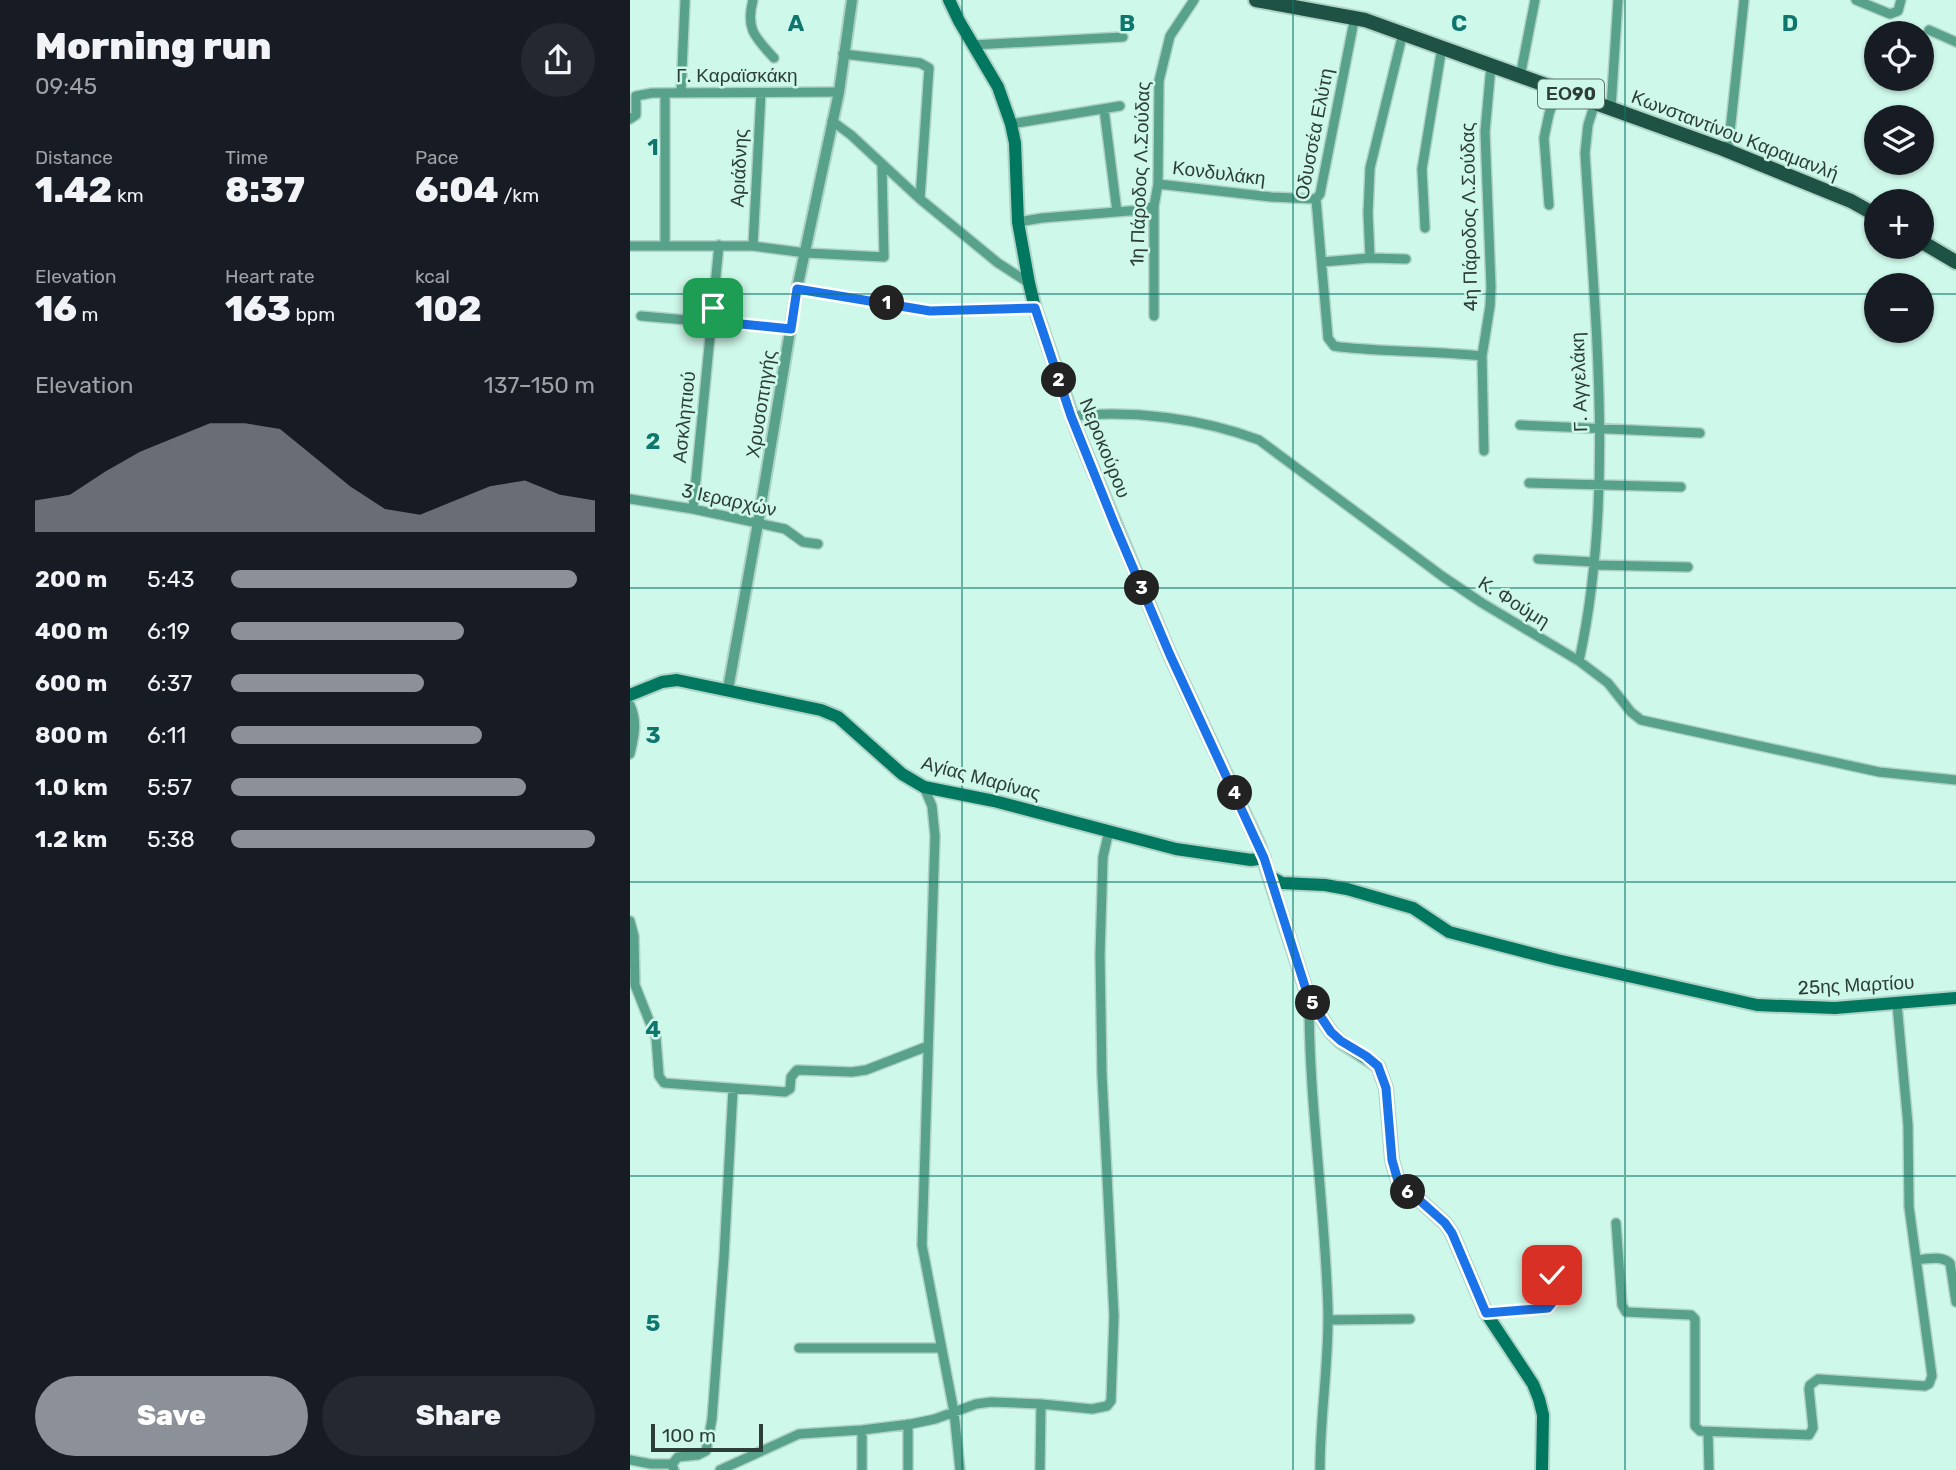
<!DOCTYPE html>
<meta charset="utf-8">
<style>
body{margin:0;font-family:Rubik,sans-serif;background:#242831;color:#f1f3f6;height:100vh;display:flex;flex-direction:column;font-size:26px;white-space:nowrap}
*{box-sizing:border-box;margin:0}
p{font-size:23px;color:#9ea1a6}
.icon{flex:none;width:38px;height:38px;fill:none;stroke:currentColor;stroke-width:2;stroke-linecap:round;stroke-linejoin:round}
.map{position:relative;flex:1;overflow:hidden}
.details{display:flex;flex-direction:column;background:#171b24;width:630px}
.details>*{flex:none}
.buttons{position:absolute;left:1234px;top:21px;display:grid;gap:14px}
.buttons a{display:grid;place-items:center;width:70px;height:70px;border-radius:50%;background:#171b24;box-shadow:0 2px 5px #0004;font-size:35px}
.scale{position:absolute;left:21px;bottom:18px;width:112px;box-sizing:border-box;padding-left:7px;border:4px solid #2d3d38;border-top:0;font-size:19px;line-height:24px;white-space:nowrap;color:#2d3d38;-webkit-text-stroke:5px #cef8e9;paint-order:stroke}
.pin{position:absolute;display:grid;place-items:center;width:60px;height:60px;color:#fff;margin:-30px;border-radius:14px;box-shadow:0 4px 10px #0006}
.km{position:absolute;width:35px;height:35px;margin:-18px;border-radius:50%;background:#222;color:#fff;font-size:19px;line-height:35px;text-align:center}
.round{display:grid;place-items:center;flex:none;width:74px;height:74px;border-radius:37px;background:#242831}
.overview{display:flex;align-items:center;justify-content:space-between;height:119px;padding:0 35px}
h1{font-size:38px;font-weight:800;line-height:52px}
.metrics{display:grid;grid-template-columns:repeat(3,1fr);gap:10px;height:119px;padding:7px 35px}
.metrics div{display:grid;align-content:center}
.metrics b{font-size:35px;font-weight:800}
.metrics small{font-size:19px;font-weight:400}
.metrics p{font-size:19px}
.chart{height:196px;padding:14px 35px}
.chart p{display:flex;justify-content:space-between}
.chart svg{width:100%;height:126px;margin-top:7px;fill:#8c9099;opacity:.7}
.button{display:flex;gap:14px;margin-top:auto;padding:14px 35px}
.button a{flex:1;height:80px;border-radius:42px;background:#8c9099;color:#fff;font-size:28px;font-weight:800;line-height:80px;text-align:center}
.button a+a{background:#242831;color:#f1f3f6}
ul{padding:0 35px;list-style:none;font-size:23px}
li{display:grid;grid-template-columns:112px 84px 1fr;align-items:center;height:52px}
li i{height:18px;border-radius:9px;background:#8c9099}
main{display:flex;flex:1;min-height:0}
.map>svg:first-child{display:block}
.lines{fill:none;stroke-linecap:round;stroke-linejoin:round}
.minor-casing{stroke:#aed3c6;stroke-width:12}
.tertiary-casing{stroke:#aed3c6;stroke-width:14}
.secondary-casing{stroke:#aed3c6;stroke-width:16}
.primary-casing{stroke:#aed3c6;stroke-width:18}
.minor{stroke:#58a18b;stroke-width:9}
.tertiary{stroke:#58a18b;stroke-width:10}
.secondary{stroke:#01775f;stroke-width:12}
.primary{stroke:#1d5244;stroke-width:14}
.route-casing{stroke:#fff;stroke-width:14}
.route{stroke:#1a73e8;stroke-width:9}
.grid{fill:none;stroke:#0f766e;stroke-width:2;stroke-opacity:0.55}
.labels{text-anchor:middle;dominant-baseline:central;stroke-width:5;stroke-linejoin:round;paint-order:stroke}
.shield{fill:#cef8e9;stroke:#5d756d;stroke-width:2}
.shield-label{font-size:18px;font-weight:bold;fill:#2d3d38}
.street-label{font-size:19px;fill:#2d3d38;stroke:#cef8e9}
.grid-label{font-size:23px;text-anchor:middle;font-weight:bold;fill:#0f766e;stroke:#cef8e9;stroke-width:5;stroke-linejoin:round;paint-order:stroke}
</style>
<main>
<section class="details">
<div class="overview"><div><h1>Morning run</h1><p>09:45</p></div><a class="round"><svg class="icon" aria-label="share" viewBox="0 0 24 24"><path d="M12 15V3M7 8l5-5 5 5M5 13v7h14v-7"/></svg></a></div>
<div class="metrics">
<div><p>Distance</p><b>1.42<small> km</small></b></div>
<div><p>Time</p><b>8:37</b></div>
<div><p>Pace</p><b>6:04<small> /km</small></b></div>
</div>
<div class="metrics">
<div><p>Elevation</p><b>16<small> m</small></b></div>
<div><p>Heart rate</p><b>163<small> bpm</small></b></div>
<div><p>kcal</p><b>102</b></div>
</div>
<div class="chart"><p><span>Elevation</span>137–150 m</p>
<svg viewBox="0 0 160 44" preserveAspectRatio="none"><path d="M0 44V33L10 31L20 23L30 16L40 11L50 6L60 6L70 8L80 18L90 28L100 36L110 38L120 33L130 28L140 26L150 31L160 33V44z"/></svg>
</div>
<ul>
<li><b>200 m</b>5:43<i style="width:95%"></i></li>
<li><b>400 m</b>6:19<i style="width:64%"></i></li>
<li><b>600 m</b>6:37<i style="width:53%"></i></li>
<li><b>800 m</b>6:11<i style="width:69%"></i></li>
<li><b>1.0 km</b>5:57<i style="width:81%"></i></li>
<li><b>1.2 km</b>5:38<i style="width:100%"></i></li>
</ul>
<div class="button"><a>Save</a><a>Share</a></div>
</section>
<div class="map">
<svg width="1326" height="1470" viewBox="0 0 1326 1470">
<rect width="100%" height="100%" fill="#cef8e9"/>
<g class="lines">
<g class="minor-casing">
<path id="minor" d="M123,0c-8,30 3,38 21,58
M1226,0l34,14 8,-3 3,-11
M725,16l-35,178 -4,5 12,139 6,8 6,1c47,5 94,4 142,9
M1299,30l27,12
M343,45l150,-8
M213,54l77,9 9,5 -9,131
M890,77l15,-77
M35,93v153
M51,93l4,-92
M981,108l7,-108
M474,109l13,103
M0,119l6,-4v-19l16,-3 187,-1
M202,121l19,14 69,64 78,64 31,20
M381,124l109,-18
M1098,151l16,-151
M528,184l113,13 45,2
M919,205l-5,-67 5,-24 9,-25
M388,222l24,-4 99,-8 13,-4
M795,228l-3,-59 20,-122
M0,246h123l53,7 78,4 -2,-92
M123,246l8,-153
M740,258l-2,-45 2,-45 33,-135
M692,262l48,-4 36,1
M167,289l133,22 105,-3
M11,316l150,13
M524,316v-110l4,-22 1,-103 11,-45 24,-36
M441,416c62,-6 129,2 188,24l183,136 40,27 97,58 29,22 23,29 10,8 238,52 77,8
M890,425l180,8
M854,451l-2,-95 8,-50 1,-19 -6,-155 6,-66
M899,483l152,4
M0,499l63,10 92,20 18,13 15,2
M63,509l26,-264
M908,559l56,3
M964,565l94,2
M949,661c36,-164 16,-341 6,-508l3,-28 7,-22
M0,705c8,17 4,32 0,49
M294,787l8,19 3,30 -13,409 32,167 6,58
M0,921l4,15 1,49 21,53 3,38 5,7 121,9 5,-3 1,-12 6,-7 55,2 14,-2 62,-24
M679,1000c0,104 16,206 19,310 1,53 -8,106 -8,160
M986,1223l6,82 4,7 65,3 4,4v107l5,5 109,4 4,-7 -4,-39 1,-4 8,-6 107,7 4,-2 3,-8 -23,-169 -1,-82 -11,-121
M1286,1260c12,-1 25,-5 34,3l6,39
M856,1313l62,-4 3,-6 1,-28
M698,1320l82,-1
M169,1348h142
M278,1424v46
M1078,1432l1,38
M0,1460l21,4h21
M44,1470l-2,-6 6,-7 20,-2 8,-4 6,-32 12,-162 9,-168
M90,1470l79,-36 63,-4 49,-6 24,-5 41,-15 15,-2 50,2 51,5 15,-3 4,-5 3,-85 -12,-241 -2,-120 3,-98 6,-26
M232,1470v-40
M410,1470l1,-66"/>
</g>
<g class="tertiary-casing">
<path id="tertiary" d="M98,689l30,-166 39,-234 42,-197 13,-92"/>
</g>
<g class="secondary-casing">
<path id="secondary" d="M319,0l10,21 39,66 13,37 4,19 3,79 11,61 6,25 44,128 91,219 89,190 50,154 22,33 10,10 37,24 8,22 6,72 6,21 47,42 7,10 34,80 47,71 6,15 4,16 -1,55
M0,695l32,-13 15,-2 144,30 17,7 64,57 22,13 70,14 182,48 75,11 13,-2
M641,877l11,6 43,2 22,4 66,19 36,24 108,28 200,45 78,3 121,-10"/>
</g>
<g class="primary-casing">
<path id="primary" d="M626,0l109,20 358,129 128,52 25,14
M1292,242l34,20"/>
</g>
<use href="#minor" class="minor"/>
<use href="#tertiary" class="tertiary"/>
<use href="#secondary" class="secondary"/>
<use href="#primary" class="primary"/>
</g>
<g class="lines">
<g class="route-casing">
<path id="route" d="M83,308l-2,13 80,8 6,-40 133,22 105,-3 36,108 43,107 56,132 94,203 45,141 22,33 10,9 25,15 12,10 8,22 6,72 6,21 47,42 7,10 34,80 62,-5 4,-5v-28"/>
</g>
<use href="#route" class="route"/>
</g>
<path class="grid" d="M332,0v1470M663,0v1470M995,0v1470M0,294h1246M1292,294h34M0,588h1326M0,882h1326M0,1176h1326"/>
<g class="labels">
<rect class="shield" x="908" y="79.5" width="66" height="29" rx="5"/>
<g class="shield-label">
<text x="941" y="94">ΕΟ90</text>
</g>
<g class="street-label">
<text x="107" y="75">Γ. Καραϊσκάκη</text>
<text transform="translate(684 134) rotate(-79)">Οδυσσέα Ελύτη</text>
<text transform="translate(1105 135) rotate(21)">Κωνσταντίνου Καραμανλή</text>
<text transform="translate(109 168) rotate(-87)">Αριάδνης</text>
<text transform="translate(589 173) rotate(7)">Κονδυλάκη</text>
<text transform="translate(510 174) rotate(-88)">1η Πάροδος Λ.Σούδας</text>
<text transform="translate(839 217) rotate(-91)">4η Πάροδος Λ.Σούδας</text>
<text transform="translate(949 382) rotate(-92)">Γ. Αγγελάκη</text>
<text transform="translate(131 404) rotate(-81)">Χρυσοπηγής</text>
<text transform="translate(54 417) rotate(-84)">Ασκληπιού</text>
<text transform="translate(475 448) rotate(68)">Νεροκούρου</text>
<text transform="translate(99 500) rotate(12)">3 Ιεραρχών</text>
<text transform="translate(884 602) rotate(32)">Κ. Φούμη</text>
<text transform="translate(351 778) rotate(15)">Αγίας Μαρίνας</text>
<text transform="translate(1226 985) rotate(-3)">25ης Μαρτίου</text>
</g>
</g>
<g class="grid-label">
<text x="166" y="31">A</text>
<text x="497" y="31">B</text>
<text x="829" y="31">C</text>
<text x="1160" y="31">D</text>
<text x="23" y="155">1</text>
<text x="23" y="449">2</text>
<text x="23" y="743">3</text>
<text x="23" y="1037">4</text>
<text x="23" y="1331">5</text>
</g>
</svg>
<div class="buttons">
<a><svg class="icon" aria-label="locate" viewBox="0 0 24 24"><circle cx="12" cy="12" r="6"/><path d="M12 2v4M12 18v4M2 12h4M18 12h4"/></svg></a>
<a><svg class="icon" aria-label="layers" viewBox="0 0 24 24"><path d="M12 4l9 5-9 5-9-5zM3 14l9 5 9-5"/></svg></a>
<a>+</a>
<a>−</a>
</div>
<div class="scale">100 m</div>
<div class="pin" style="left:83px;top:308px;background:#1e9e55"><svg class="icon" aria-label="arrive" viewBox="0 0 24 24"><path d="M6 21V4h12l-3 4 3 4H6"/></svg></div>
<div class="pin" style="left:922px;top:1275px;background:#d93025"><svg class="icon" aria-label="check" viewBox="0 0 24 24"><path d="M5 12l5 5 9-10"/></svg></div>
<b class="km" style="left:257px;top:303px">1</b>
<b class="km" style="left:429px;top:380px">2</b>
<b class="km" style="left:512px;top:588px">3</b>
<b class="km" style="left:605px;top:793px">4</b>
<b class="km" style="left:683px;top:1003px">5</b>
<b class="km" style="left:778px;top:1192px">6</b>
</div>
</main>
